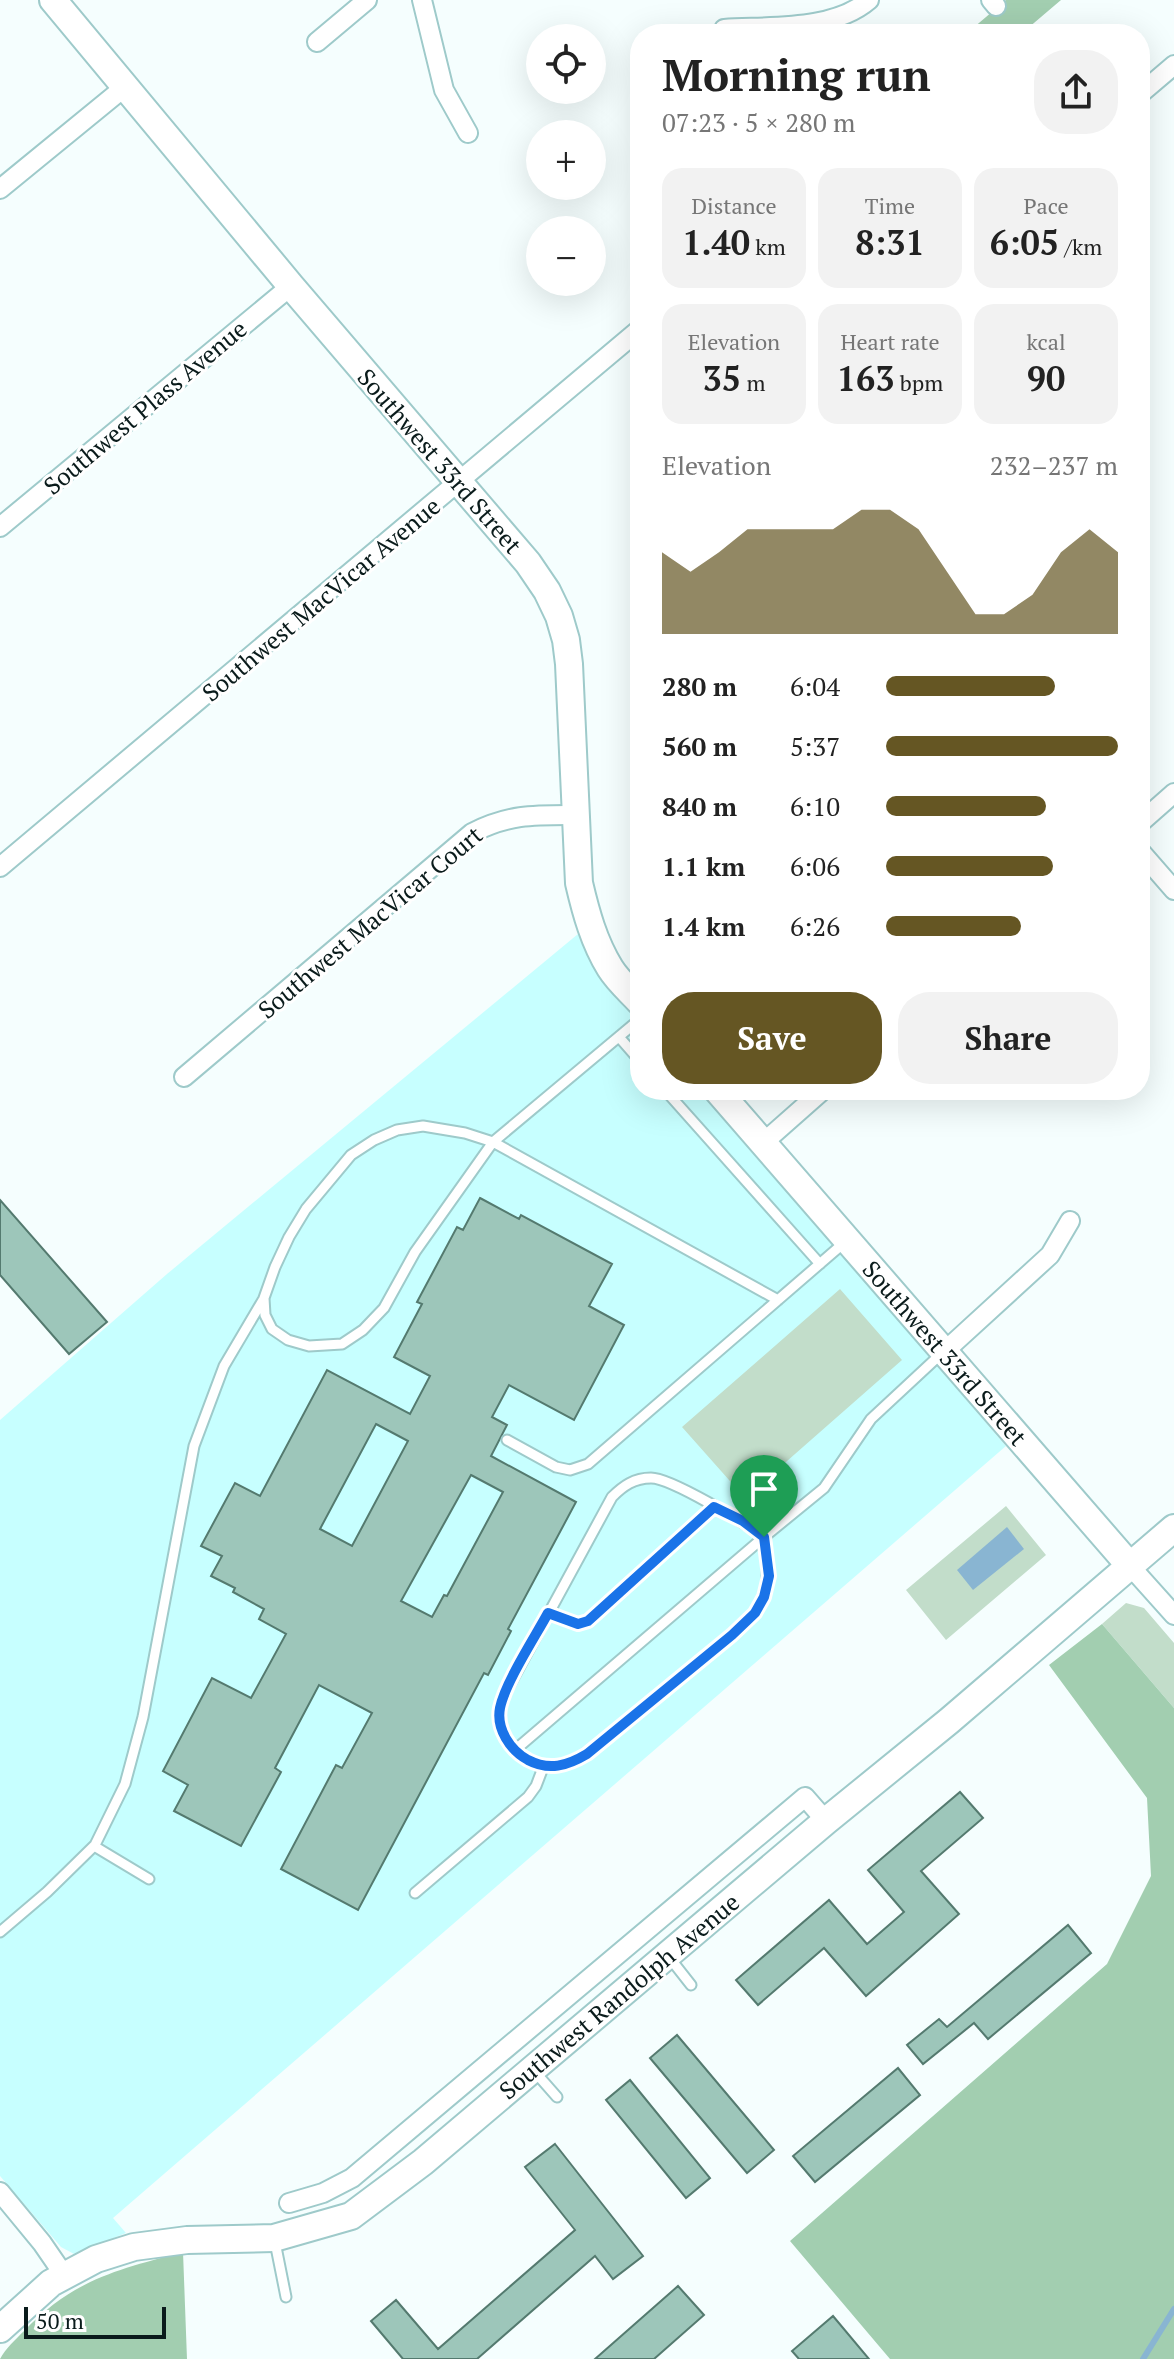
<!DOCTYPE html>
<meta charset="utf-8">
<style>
body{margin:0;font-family:"PT Serif",serif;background:#f2f2f2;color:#222;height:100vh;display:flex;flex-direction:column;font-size:30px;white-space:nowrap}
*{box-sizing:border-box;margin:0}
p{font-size:26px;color:#767676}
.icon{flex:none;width:44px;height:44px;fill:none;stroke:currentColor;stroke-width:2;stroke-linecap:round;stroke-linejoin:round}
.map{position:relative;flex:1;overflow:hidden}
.sheet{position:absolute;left:630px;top:24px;width:520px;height:1076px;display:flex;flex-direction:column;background:#fff;border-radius:32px;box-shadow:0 8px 32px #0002}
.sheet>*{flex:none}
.tools{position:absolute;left:526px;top:24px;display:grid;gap:16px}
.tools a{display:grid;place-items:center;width:80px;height:80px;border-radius:50%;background:#fff;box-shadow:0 8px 32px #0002;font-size:40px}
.scale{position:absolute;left:24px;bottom:20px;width:142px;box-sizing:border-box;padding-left:8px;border:4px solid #0a1b1b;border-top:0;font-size:22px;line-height:28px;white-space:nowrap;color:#0a1b1b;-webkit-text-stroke:6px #fff;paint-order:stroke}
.pin{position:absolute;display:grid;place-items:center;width:68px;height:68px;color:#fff;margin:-82px -34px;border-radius:50% 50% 50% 0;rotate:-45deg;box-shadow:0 0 8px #0007}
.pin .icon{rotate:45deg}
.round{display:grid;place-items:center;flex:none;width:84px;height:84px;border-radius:32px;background:#f2f2f2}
.overview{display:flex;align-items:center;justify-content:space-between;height:136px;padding:0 32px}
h1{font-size:44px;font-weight:700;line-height:60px}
.figures{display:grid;grid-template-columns:repeat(3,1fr);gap:12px;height:136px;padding:8px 32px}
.figures div{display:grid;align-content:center;border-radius:20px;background:#f2f2f2;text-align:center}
.figures b{font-size:34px;font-weight:700}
.figures small{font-size:22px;font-weight:400}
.figures p{font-size:22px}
.chart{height:224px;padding:16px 32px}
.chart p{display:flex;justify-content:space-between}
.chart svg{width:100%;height:144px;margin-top:8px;fill:#655623;opacity:.7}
.button{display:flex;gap:16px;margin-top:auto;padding:16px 32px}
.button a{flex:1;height:92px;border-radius:32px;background:#655623;color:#fff;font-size:32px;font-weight:700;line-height:92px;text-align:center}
.button a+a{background:#f2f2f2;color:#222}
ul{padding:0 32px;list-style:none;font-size:26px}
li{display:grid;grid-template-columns:128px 96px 1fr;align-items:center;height:60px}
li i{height:20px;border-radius:10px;background:#655623}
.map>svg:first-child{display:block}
.built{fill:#c7ffff}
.green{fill:#c2ddca}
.forest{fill:#a2ceb0}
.water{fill:#89b5d2}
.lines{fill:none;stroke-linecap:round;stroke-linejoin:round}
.stream{stroke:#89b5d2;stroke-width:6}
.building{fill:#9dc6ba;stroke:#547a6f;stroke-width:2;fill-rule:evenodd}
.lane-casing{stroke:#9ecaca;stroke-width:13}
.street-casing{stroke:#9ecaca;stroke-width:22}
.secondary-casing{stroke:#9ecaca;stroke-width:30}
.lane{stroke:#fff;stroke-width:9}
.street{stroke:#fff;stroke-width:18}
.secondary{stroke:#fff;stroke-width:26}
.route-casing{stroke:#fff;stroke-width:16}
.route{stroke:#1a73e8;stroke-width:10}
.labels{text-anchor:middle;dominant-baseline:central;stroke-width:6;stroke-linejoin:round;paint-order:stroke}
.street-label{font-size:24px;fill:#0a1b1b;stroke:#fff}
</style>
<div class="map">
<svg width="1174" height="2359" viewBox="0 0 1174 2359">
<rect width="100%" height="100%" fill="#f5fefe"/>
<path class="built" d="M578,934l18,35 44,51v70h60l306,356 -893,772 13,15 -52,21 -13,-7 -61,-71v-756l167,-146z"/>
<path class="green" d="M840,1289l62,71 -157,138 -63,-71z
M1006,1506l40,49 -100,85 -40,-50z
M1126,1603l18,5 30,35v65l-72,-84z"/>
<path class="forest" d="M1006,0h55l-40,34h-55z
M1102,1624l72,84v651h-284l-100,-118 317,-277 44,-88 -4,-78 -98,-133z
M183,2252l4,107h-187c6,-11 15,-19 24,-28 50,-52 93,-61 159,-79z"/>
<path class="water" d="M1007,1527l17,22 -51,41 -16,-20z"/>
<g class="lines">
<path class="stream" d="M1143,2359l31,-50"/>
</g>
<path class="building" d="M480,1198l39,21 2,-4 91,49 -23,42 35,19 -50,95 -65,-35 -17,32 15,8 -16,31 85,46 -68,127 3,2 -23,44 -4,-2 -126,237 -77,-41 55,-104 6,3 30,-55 -53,-28 -44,83 6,4 -40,74 -67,-35 14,-26 -25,-14 49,-93 39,20 35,-64 -27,-15 5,-10 -31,-17 2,-4 -24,-12 11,-20 -21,-10 34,-63 25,13 67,-126 83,44 20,-38 -36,-19 28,-53 -5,-2 40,-75 6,3zM376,1424l32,17 -56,105 -32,-17zM471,1475l32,17 -56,104 -3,-1 -12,22 -31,-16z
M0,1200l107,122 -38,32 -69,-79z
M960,1792l23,26 -62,53 38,43 -93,82 -42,-48 -66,57 -22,-25 93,-80 38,44 37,-32 -36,-42z
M1068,1925l23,28 -103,86 -14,-16 -51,41 -16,-19 32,-26 8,8z
M677,2035l97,115 -27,23 -97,-115z
M898,2068l22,27 -105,87 -22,-26z
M630,2080l80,98 -24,20 -80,-98z
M555,2144l88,112 -30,23 -18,-23 -118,103h-74l-32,-38 25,-21 42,49 137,-119 -50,-63z
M678,2286l26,29 -50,44h-59z
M833,2316l36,43h-70l-7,-8z"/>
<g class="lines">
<g class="lane-casing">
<path id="lane" d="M640,1019l-147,123 -78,110 -31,56 -21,22 -21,14 -33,2 -21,-6 -16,-11 -7,-14 -1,-17 11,-31 14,-30 17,-28 45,-54 23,-15 23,-10 26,-4 42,7 28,9 285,158
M619,1037l21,24
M665,1090l155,174
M507,1440l49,27 14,3 18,-6 257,-222
M548,1613l30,11 10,-3 126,-114
M515,1750l249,-213c-19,-14 -93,-59 -113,-59 -17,0 -28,8 -39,19l-105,193c-3,7 -7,15 -8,24 0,29 29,56 59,52 11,-1 19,-6 29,-12l161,-133c25,-28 20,-50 16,-84l60,-49 47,-69 71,-66
M94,1846l55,33
M415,1893l113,-96 8,-11 8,-21
M0,1932l47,-40 48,-47 30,-61 18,-67 51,-271 30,-80 39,-66
M669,1957l22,28
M535,2072l22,25
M275,2242l11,55"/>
</g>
<g class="street-casing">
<path id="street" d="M422,0l22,90 24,43
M991,0l5,6
M724,29c46,-3 109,2 145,-29
M317,42l50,-42
M1140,94l34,-29
M0,189l126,-103
M0,527l291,-241
M1140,823l34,-30
M1140,851l34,39
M0,867l640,-538
M184,1077l288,-244c37,-19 63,-18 103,-18
M763,1143l60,-53
M945,1351l105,-96 20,-34
M1131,1567l43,48
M0,2192l42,51 22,32
M289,2203l34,-10 29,-15 453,-381 21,24"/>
</g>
<g class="secondary-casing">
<path id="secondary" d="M53,0l238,286 237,277 19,28 12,25 7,24 3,24 10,219c7,30 15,59 31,85 8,13 20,23 30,34
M717,1090l414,477
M0,2329l51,-46 45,-24 38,-12 53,-7 87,-2 77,-22 72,-54 403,-341 123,-100 225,-193"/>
</g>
<use href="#lane" class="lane"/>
<use href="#street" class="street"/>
<use href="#secondary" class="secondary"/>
</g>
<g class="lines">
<g class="route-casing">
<path id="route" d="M714,1507l29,14 21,16 5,39 -5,21 -9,16 -23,22 -145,119c-20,12 -38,17 -59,6 -18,-10 -32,-31 -28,-52 5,-25 35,-71 48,-95l30,11 10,-3z"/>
</g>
<use href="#route" class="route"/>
</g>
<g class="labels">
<g class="street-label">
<text transform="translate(145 407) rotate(-40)">Southwest Plass Avenue</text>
<text transform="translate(440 461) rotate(49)">Southwest 33rd Street</text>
<text transform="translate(321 599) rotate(-40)">Southwest MacVicar Avenue</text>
<text transform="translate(370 922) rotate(-40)">Southwest MacVicar Court</text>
<text transform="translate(945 1353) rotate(49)">Southwest 33rd Street</text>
<text transform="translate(619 1996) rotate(-40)">Southwest Randolph Avenue</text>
</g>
</g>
</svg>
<div class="tools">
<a><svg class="icon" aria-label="locate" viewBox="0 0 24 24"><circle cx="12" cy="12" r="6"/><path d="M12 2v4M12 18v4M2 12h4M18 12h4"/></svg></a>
<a>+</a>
<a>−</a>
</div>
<div class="scale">50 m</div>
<div class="pin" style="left:764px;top:1537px;background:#1e9e55"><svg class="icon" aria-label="arrive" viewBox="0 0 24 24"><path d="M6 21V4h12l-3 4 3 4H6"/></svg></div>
<section class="sheet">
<div class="overview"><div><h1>Morning run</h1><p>07:23 · 5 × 280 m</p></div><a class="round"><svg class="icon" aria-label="share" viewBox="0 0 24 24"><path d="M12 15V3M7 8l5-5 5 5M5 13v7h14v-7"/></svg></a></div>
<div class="figures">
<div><p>Distance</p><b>1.40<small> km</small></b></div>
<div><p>Time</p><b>8:31</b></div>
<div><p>Pace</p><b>6:05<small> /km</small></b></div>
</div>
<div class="figures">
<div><p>Elevation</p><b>35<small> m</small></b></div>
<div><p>Heart rate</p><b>163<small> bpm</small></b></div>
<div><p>kcal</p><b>90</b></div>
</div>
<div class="chart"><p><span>Elevation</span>232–237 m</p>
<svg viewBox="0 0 160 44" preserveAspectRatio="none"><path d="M0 44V19L10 25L20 19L30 12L40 12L50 12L60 12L70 6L80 6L90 12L100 25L110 38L120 38L130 32L140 19L150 12L160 19V44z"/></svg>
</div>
<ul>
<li><b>280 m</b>6:04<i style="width:73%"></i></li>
<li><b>560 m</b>5:37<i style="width:100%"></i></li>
<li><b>840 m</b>6:10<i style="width:69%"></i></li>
<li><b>1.1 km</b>6:06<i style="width:72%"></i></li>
<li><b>1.4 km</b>6:26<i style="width:58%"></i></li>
</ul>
<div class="button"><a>Save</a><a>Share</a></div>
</section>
</div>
